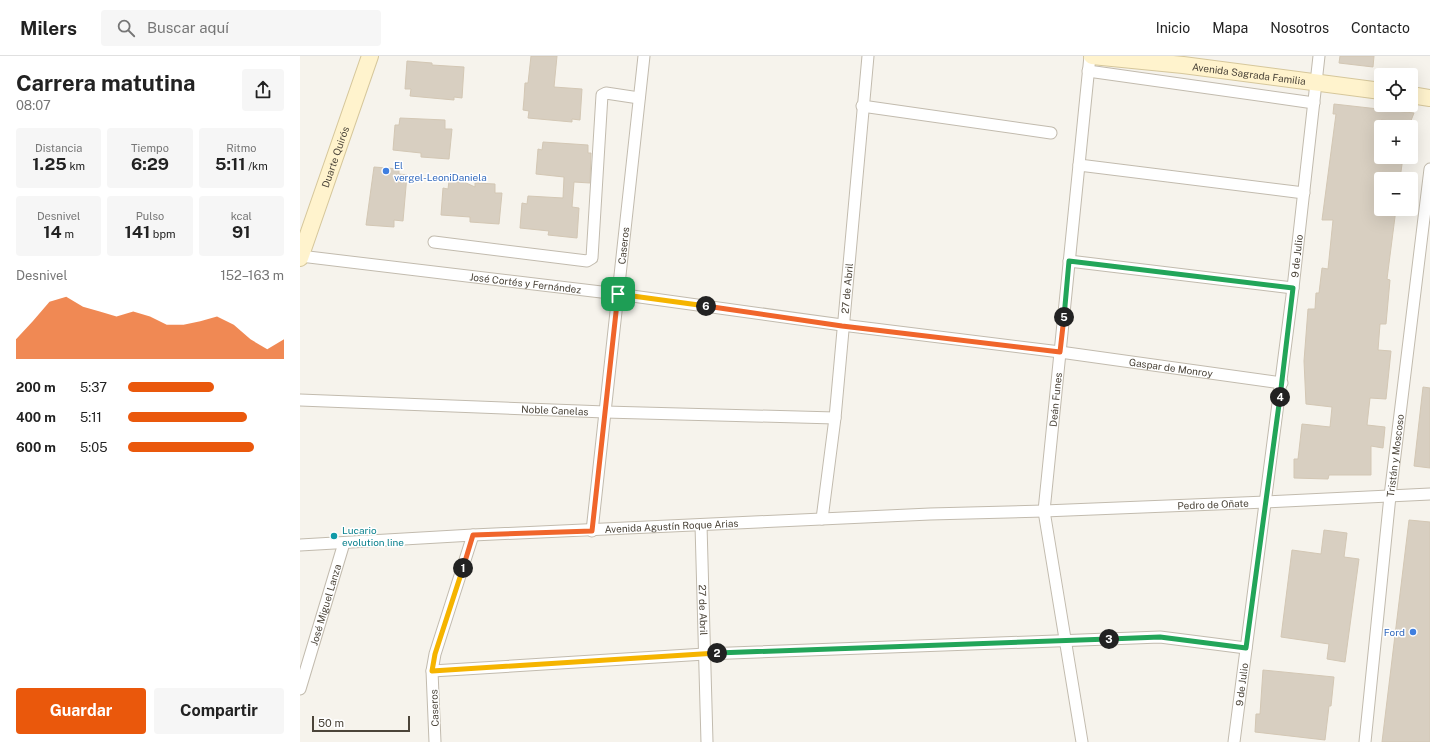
<!DOCTYPE html>
<html lang="es">
<meta charset="utf-8">
<style>
body{margin:0;font-family:"Public Sans",sans-serif;background:#f6f6f6;color:#222;height:100vh;display:flex;flex-direction:column;font-size:15px;white-space:nowrap}
*{box-sizing:border-box;margin:0}
p{font-size:13px;color:#767676}
.icon{flex:none;width:22px;height:22px;fill:none;stroke:currentColor;stroke-width:2;stroke-linecap:round;stroke-linejoin:round}
.map{position:relative;flex:1;overflow:hidden}
.details{display:flex;flex-direction:column;background:#fff;width:300px}
.details>*{flex:none}
.fabs{position:absolute;left:1074px;top:12px;display:grid;gap:8px}
.fabs a{display:grid;place-items:center;width:44px;height:44px;border-radius:4px;background:#fff;box-shadow:0 4px 16px #0002;font-size:20px}
.scale{position:absolute;left:12px;bottom:10px;width:98px;box-sizing:border-box;padding-left:4px;border:2px solid #4b4439;border-top:0;font-size:11px;line-height:14px;white-space:nowrap;color:#4b4439;-webkit-text-stroke:3px #fff;paint-order:stroke}
.pin{position:absolute;display:grid;place-items:center;width:34px;height:34px;color:#fff;margin:-17px;border-radius:8px;box-shadow:0 2px 6px #0006}
.km{position:absolute;width:20px;height:20px;margin:-10px;border-radius:50%;background:#222;color:#fff;font-size:11px;line-height:20px;text-align:center}
.round{display:grid;place-items:center;flex:none;width:42px;height:42px;border-radius:4px;background:#f6f6f6}
.head{display:flex;align-items:center;justify-content:space-between;height:68px;padding:0 16px}
h1{font-size:22px;font-weight:700;line-height:30px}
.figures{display:grid;grid-template-columns:repeat(3,1fr);gap:6px;height:68px;padding:4px 16px}
.figures div{display:grid;align-content:center;border-radius:4px;background:#f6f6f6;text-align:center}
.figures b{font-size:17px;font-weight:700}
.figures small{font-size:11px;font-weight:400}
.figures p{font-size:11px}
.chart{height:112px;padding:8px 16px}
.chart p{display:flex;justify-content:space-between}
.chart svg{width:100%;height:72px;margin-top:4px;fill:#ea580c;opacity:.7}
.cta{display:flex;gap:8px;margin-top:auto;padding:8px 16px}
.cta a{flex:1;height:46px;border-radius:4px;background:#ea580c;color:#fff;font-size:16px;font-weight:700;line-height:46px;text-align:center}
.cta a+a{background:#f6f6f6;color:#222}
ul{padding:0 16px;list-style:none;font-size:13px}
li{display:grid;grid-template-columns:64px 48px 1fr;align-items:center;height:30px}
li i{height:10px;border-radius:5px;background:#ea580c}
header{display:flex;align-items:center;gap:24px;box-sizing:border-box;height:56px;padding:0 20px;background:#fff;border-bottom:1px solid #e0e0e0}
header strong{font-size:19px}
nav{display:flex;gap:22px;margin-inline-start:auto;font-size:14px}
.search{width:280px;height:36px;background:#f6f6f6;display:flex;align-items:center;gap:10px;box-sizing:border-box;padding:0 14px;border-radius:4px;color:#767676;font-size:15px}
main{display:flex;flex:1;min-height:0}
.map>svg:first-child{display:block}
.building{fill:#d8cfc1;stroke:#d3c7b4}
.lines{fill:none;stroke-linecap:round;stroke-linejoin:round}
.street-casing{stroke:#c2bbae;stroke-width:13}
.secondary-casing{stroke:#d6c79b;stroke-width:18}
.street{stroke:#fff;stroke-width:11}
.secondary{stroke:#fff3cd;stroke-width:16}
.split-1-casing{stroke:#fff;stroke-width:8}
.split-2-casing{stroke:#fff;stroke-width:8}
.split-3-casing{stroke:#fff;stroke-width:8}
.split-4-casing{stroke:#fff;stroke-width:8}
.split-5-casing{stroke:#fff;stroke-width:8}
.split-6-casing{stroke:#fff;stroke-width:8}
.split-7-casing{stroke:#fff;stroke-width:8}
.split-1{stroke:#f0652b;stroke-width:5}
.split-2{stroke:#f5b400;stroke-width:5}
.split-3{stroke:#22a559;stroke-width:5}
.split-4{stroke:#22a559;stroke-width:5}
.split-5{stroke:#22a559;stroke-width:5}
.split-6{stroke:#f0652b;stroke-width:5}
.split-7{stroke:#f5b400;stroke-width:5}
.shop-dot{fill:#3f7fe0;stroke:#fff;stroke-width:1.5}
.culture-dot{fill:#0f9aa8;stroke:#fff;stroke-width:1.5}
.labels{text-anchor:middle;dominant-baseline:central;stroke-width:3;stroke-linejoin:round;paint-order:stroke}
.street-label{font-size:10px;fill:#4b4439;stroke:#fff}
.shop-label{font-size:10px;fill:#366cbe;stroke:#fff;text-anchor:start}
.culture-label{font-size:10px;fill:#0d838f;stroke:#fff;text-anchor:start}
</style>
<header>
<strong>Milers</strong>
<div class="search"><svg class="icon" aria-label="search" viewBox="0 0 24 24"><circle cx="10" cy="10" r="6"/><path d="M15 15l6 6"/></svg>Buscar aquí</div>
<nav><a>Inicio</a><a>Mapa</a><a>Nosotros</a><a>Contacto</a></nav>
</header>
<main>
<section class="details">
<div class="head"><div><h1>Carrera matutina</h1><p>08:07</p></div><a class="round"><svg class="icon" aria-label="share" viewBox="0 0 24 24"><path d="M12 15V3M7 8l5-5 5 5M5 13v7h14v-7"/></svg></a></div>
<div class="figures">
<div><p>Distancia</p><b>1.25<small> km</small></b></div>
<div><p>Tiempo</p><b>6:29</b></div>
<div><p>Ritmo</p><b>5:11<small> /km</small></b></div>
</div>
<div class="figures">
<div><p>Desnivel</p><b>14<small> m</small></b></div>
<div><p>Pulso</p><b>141<small> bpm</small></b></div>
<div><p>kcal</p><b>91</b></div>
</div>
<div class="chart"><p><span>Desnivel</span>152–163 m</p>
<svg viewBox="0 0 160 44" preserveAspectRatio="none"><path d="M0 44V32L10 21L20 9L30 6L40 12L50 15L60 18L70 15L80 18L90 23L100 23L110 21L120 18L130 23L140 32L150 38L160 32V44z"/></svg>
</div>
<ul>
<li><b>200 m</b>5:37<i style="width:55%"></i></li>
<li><b>400 m</b>5:11<i style="width:76%"></i></li>
<li><b>600 m</b>5:05<i style="width:81%"></i></li>
</ul>
<div class="cta"><a>Guardar</a><a>Compartir</a></div>
</section>
<div class="map">
<svg width="1130" height="686" viewBox="0 0 1130 686">
<rect width="100%" height="100%" fill="#f6f3ec"/>
<path class="building" d="M231,0h26l-3,31 28,2 -2,31 -8,-1v3l-44,-4 1,-7 -6,-1 1,-11 1,-16h3z
M1040,0h34l-1,11 -34,-4z
M107,5l25,2v2l32,2 -2,31 -8,-1v3l-44,-4 1,-7h-6z
M1034,48l80,9 -4,10 -29,-3v37h22l-3,22h-19v30h15l-9,70 3,1 -4,44h-6l-2,26 13,1 -5,48 -16,-1 -3,27 18,2 -2,21 -12,-2v29h-42l-1,4 -34,-1v-19h4l4,-35 28,3 2,-20 -26,-3 -2,-43 4,-52h7l1,-16h3l3,-25 6,1 5,-49h-11l14,-106h-3z
M100,62l45,2v9h7l-3,30 -28,-2v-4l-28,-3 2,-25h4z
M243,86l45,3v8h3l-1,30 -16,-1 -2,25 7,1 -2,30 -29,-3 1,-4 -29,-3 2,-25 5,1 1,-8 35,2 1,-21 -28,-3 2,-25 4,1z
M74,111l25,2v5l8,1 -4,46 -9,-1v7l-28,-2z
M149,125l15,1 11,5v-4l20,1v9h7l-3,31 -29,-2v-5l-29,-2 2,-27 5,1z
M1123,331l7,1v80l-16,-2z
M1109,464l21,2v220h-48z
M1024,474l23,3 -3,24 15,2 -14,103 -18,-3 2,-15 -48,-7 11,-87 29,4z
M963,614l71,7 -3,29h-2l-4,34 -70,-8 1,-18h4z"/>
<g class="lines">
<g class="street-casing">
<g id="street">
<path d="M788,15l226,32"/>
<path d="M562,50l189,27"/>
<path d="M779,109l225,28"/>
<path d="M134,186l153,19 5,-3 10,-163 4,-2 33,5"/>
<path id="s1" d="M0,200l318,38 224,31 218,27 222,31"/>
<path d="M769,205l224,27"/>
<path id="s2" d="M0,344l305,12 230,6"/>
<path id="s3" d="M522,463l13,-101 33,-362"/>
<path id="s4" d="M401,469l6,217"/>
<path id="s5" d="M292,475l52,-475"/>
<path id="s6" d="M0,489l173,-10 457,-21 114,-3 222,-9 164,-8"/>
<path d="M132,615l273,-17 455,-17 86,11"/>
<path id="s7" d="M0,633l44,-146"/>
<path d="M135,686l-3,-71 3,-17 38,-119"/>
<path id="s8" d="M782,686l-38,-231 46,-455"/>
<path id="s9" d="M934,686l59,-454 26,-232"/>
<path id="s10" d="M1065,686l25,-246 40,-327"/>
</g>
</g>
<g class="secondary-casing">
<g id="secondary">
<path id="s11" d="M792,0l91,9 198,26"/>
<path d="M1111,39l19,3"/>
<path id="s12" d="M0,202l70,-202"/>
</g>
</g>
<use href="#street" class="street"/>
<use href="#secondary" class="secondary"/>
</g>
<g class="lines">
<g class="split-1-casing">
<path id="split-1" d="M163,512l10,-33 119,-4 26,-237"/>
</g>
<g class="split-2-casing">
<path id="split-2" d="M163,512l-28,86 -3,17 285,-18"/>
</g>
<g class="split-3-casing">
<path id="split-3" d="M417,597l392,-14"/>
</g>
<g class="split-4-casing">
<path id="split-4" d="M809,583l51,-2 86,11 34,-251"/>
</g>
<g class="split-5-casing">
<path id="split-5" d="M764,261l5,-56 224,27 -13,109"/>
</g>
<g class="split-6-casing">
<path id="split-6" d="M406,250l136,20 218,26 4,-35"/>
</g>
<g class="split-7-casing">
<path id="split-7" d="M318,238l88,12"/>
</g>
<use href="#split-1" class="split-1"/>
<use href="#split-2" class="split-2"/>
<use href="#split-3" class="split-3"/>
<use href="#split-4" class="split-4"/>
<use href="#split-5" class="split-5"/>
<use href="#split-6" class="split-6"/>
<use href="#split-7" class="split-7"/>
</g>
<g class="shop-dot">
<circle cx="86" cy="115" r="4"/>
<circle cx="1113" cy="576" r="4"/>
</g>
<circle class="culture-dot" cx="34" cy="480" r="4"/>
<g class="labels">
<g class="street-label">
<text stroke="none"><textPath href="#s11" startOffset="158">Avenida Sagrada Familia</textPath></text>
<text stroke="none"><textPath href="#s12" startOffset="107">Duarte Quirós</textPath></text>
<text stroke="none"><textPath href="#s5" startOffset="287">Caseros</textPath></text>
<text stroke="none"><textPath href="#s9" startOffset="490">9 de Julio</textPath></text>
<text stroke="none"><textPath href="#s1" startOffset="227">José Cortés y Fernández</textPath></text>
<text stroke="none"><textPath href="#s3" startOffset="232">27 de Abril</textPath></text>
<text stroke="none"><textPath href="#s1" startOffset="878">Gaspar de Monroy</textPath></text>
<text stroke="none"><textPath href="#s8" startOffset="346">Deán Funes</textPath></text>
<text stroke="none"><textPath href="#s2" startOffset="255">Noble Canelas</textPath></text>
<text stroke="none"><textPath href="#s10" startOffset="288">Tristán y Moscoso</textPath></text>
<text stroke="none"><textPath href="#s6" startOffset="914">Pedro de Oñate</textPath></text>
<text stroke="none"><textPath href="#s6" startOffset="372">Avenida Agustín Roque Arias</textPath></text>
<text stroke="none"><textPath href="#s7" startOffset="88">José Miguel Lanza</textPath></text>
<text stroke="none"><textPath href="#s4" startOffset="85">27 de Abril</textPath></text>
<text stroke="none"><textPath href="#s9" startOffset="58">9 de Julio</textPath></text>
<text transform="translate(134 652) rotate(-92)">Caseros</text>
</g>
<g class="shop-label">
<text x="94" y="109">El<tspan x="94" dy="12">vergel-LeoniDaniela</tspan></text>
<text x="1105" y="576" text-anchor="end">Ford</text>
</g>
<g class="culture-label">
<text x="42" y="474">Lucario<tspan x="42" dy="12">evolution line</tspan></text>
</g>
</g>
</svg>
<div class="fabs">
<a><svg class="icon" aria-label="locate" viewBox="0 0 24 24"><circle cx="12" cy="12" r="6"/><path d="M12 2v4M12 18v4M2 12h4M18 12h4"/></svg></a>
<a>+</a>
<a>−</a>
</div>
<div class="scale">50 m</div>
<div class="pin" style="left:318px;top:238px;background:#1e9e55"><svg class="icon" aria-label="arrive" viewBox="0 0 24 24"><path d="M6 21V4h12l-3 4 3 4H6"/></svg></div>
<b class="km" style="left:163px;top:512px">1</b>
<b class="km" style="left:417px;top:597px">2</b>
<b class="km" style="left:809px;top:583px">3</b>
<b class="km" style="left:980px;top:341px">4</b>
<b class="km" style="left:764px;top:261px">5</b>
<b class="km" style="left:406px;top:250px">6</b>
</div>
</main>
